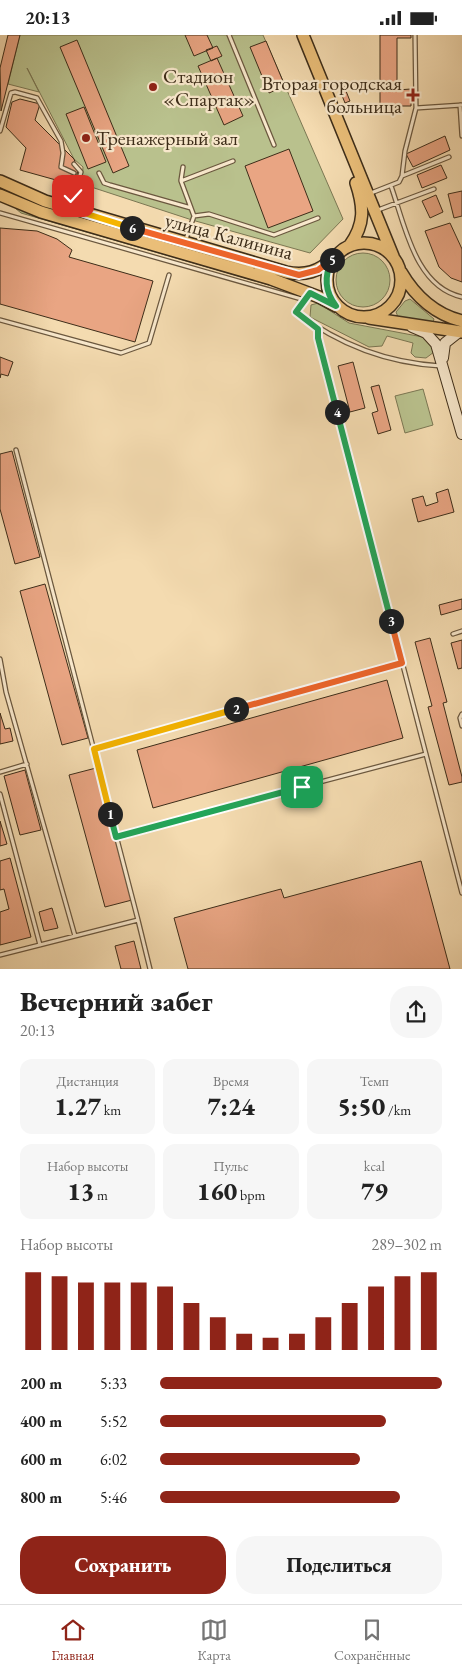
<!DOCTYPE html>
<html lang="ru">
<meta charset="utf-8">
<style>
body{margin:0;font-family:"EB Garamond",serif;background:#f6f6f6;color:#222;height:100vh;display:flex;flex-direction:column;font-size:19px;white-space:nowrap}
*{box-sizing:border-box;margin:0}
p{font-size:16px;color:#767676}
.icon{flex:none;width:28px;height:28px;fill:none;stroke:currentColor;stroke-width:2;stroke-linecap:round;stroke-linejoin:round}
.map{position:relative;height:934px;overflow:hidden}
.side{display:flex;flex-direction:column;background:#fff;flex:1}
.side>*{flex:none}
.pin{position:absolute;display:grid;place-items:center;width:42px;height:42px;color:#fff;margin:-21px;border-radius:10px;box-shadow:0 2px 8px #0006}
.km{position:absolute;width:25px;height:25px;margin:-12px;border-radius:50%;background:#222;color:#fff;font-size:14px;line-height:25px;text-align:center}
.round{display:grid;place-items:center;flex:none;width:52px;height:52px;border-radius:20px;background:#f6f6f6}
.headline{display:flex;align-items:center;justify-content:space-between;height:85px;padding:0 20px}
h1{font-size:28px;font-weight:800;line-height:38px}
.metrics{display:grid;grid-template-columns:repeat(3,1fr);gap:8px;height:85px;padding:5px 20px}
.metrics div{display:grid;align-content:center;border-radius:12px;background:#f6f6f6;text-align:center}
.metrics b{font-size:25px;font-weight:800}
.metrics small{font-size:14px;font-weight:400}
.metrics p{font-size:14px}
.chart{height:140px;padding:10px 20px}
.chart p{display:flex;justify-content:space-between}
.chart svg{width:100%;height:90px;margin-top:5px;stroke:#8f2418;stroke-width:6}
.button{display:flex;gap:10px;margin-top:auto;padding:10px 20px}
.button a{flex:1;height:58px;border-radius:20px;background:#8f2418;color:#fff;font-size:20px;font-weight:800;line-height:58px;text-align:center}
.button a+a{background:#f6f6f6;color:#222}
ul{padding:0 20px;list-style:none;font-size:16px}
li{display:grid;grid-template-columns:80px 60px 1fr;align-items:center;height:38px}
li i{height:12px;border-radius:6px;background:#8f2418}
.status{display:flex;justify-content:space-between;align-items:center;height:35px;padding:0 25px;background:#fff;direction:ltr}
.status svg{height:14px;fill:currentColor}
.menu{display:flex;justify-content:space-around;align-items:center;height:70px;border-top:1px solid #e0e0e0;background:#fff;font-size:14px;color:#767676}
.menu a{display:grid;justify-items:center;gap:2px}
.menu .current{color:#8f2418}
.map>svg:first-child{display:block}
.green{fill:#b9c18d;stroke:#7b7753}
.building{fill:#e9a583;stroke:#3d2d19}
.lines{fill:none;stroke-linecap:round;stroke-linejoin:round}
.lane-casing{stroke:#6b583f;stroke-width:5.5}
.secondary-casing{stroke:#3d2d19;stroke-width:12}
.primary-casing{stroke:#3d2d19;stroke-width:14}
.lane{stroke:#f8e8cc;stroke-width:3}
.secondary{stroke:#f8e8cc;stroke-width:10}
.primary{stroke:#eabe78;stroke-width:11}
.split-1-casing{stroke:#fff;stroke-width:10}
.split-2-casing{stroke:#fff;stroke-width:10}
.split-3-casing{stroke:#fff;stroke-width:10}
.split-4-casing{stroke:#fff;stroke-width:10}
.split-5-casing{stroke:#fff;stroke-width:10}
.split-6-casing{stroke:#fff;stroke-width:10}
.split-7-casing{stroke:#fff;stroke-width:10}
.split-1{stroke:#22a559;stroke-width:6}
.split-2{stroke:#f5b400;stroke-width:6}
.split-3{stroke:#f0652b;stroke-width:6}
.split-4{stroke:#22a559;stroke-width:6}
.split-5{stroke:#22a559;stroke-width:6}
.split-6{stroke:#f0652b;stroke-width:6}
.split-7{stroke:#f5b400;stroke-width:6}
.poi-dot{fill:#8f2418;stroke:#f8e8cc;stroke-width:2}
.labels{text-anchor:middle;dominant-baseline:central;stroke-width:4.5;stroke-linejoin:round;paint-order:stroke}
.poi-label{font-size:20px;fill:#3d2d19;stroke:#f8e8cc;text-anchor:start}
.street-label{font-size:20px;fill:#3d2d19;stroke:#f8e8cc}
</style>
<div class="status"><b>20:13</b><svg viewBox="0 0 49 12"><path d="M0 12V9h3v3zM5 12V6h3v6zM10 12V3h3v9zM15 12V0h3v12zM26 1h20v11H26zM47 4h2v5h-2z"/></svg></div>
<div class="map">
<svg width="462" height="934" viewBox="0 0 462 934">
<rect width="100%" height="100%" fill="#f4dbb0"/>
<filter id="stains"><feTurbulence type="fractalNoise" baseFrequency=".004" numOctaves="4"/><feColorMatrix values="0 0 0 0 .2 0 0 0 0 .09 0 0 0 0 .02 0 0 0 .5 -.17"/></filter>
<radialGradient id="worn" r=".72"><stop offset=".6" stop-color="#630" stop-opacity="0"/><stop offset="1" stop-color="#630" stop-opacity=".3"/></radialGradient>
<path class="green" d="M20,0h243l80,184 -33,34 -118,-33 -110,-36 1,-17 -9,-8 -47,-91 12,24 -31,-8z
M15,173l277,81 1,3 -272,-79z
M336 245a27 27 0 1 1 54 0a27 27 0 1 1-54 0Z
M410,264l24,20 -1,3 -35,-5 -2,-5 9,-11z
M318,268l31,20 79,15 6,14 -8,6 -11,-1 -4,-4 2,-10 -26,-7 -5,10 -13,1 -59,-30 1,-12z
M423,354l10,36 -28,8 -10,-37z"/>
<path class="building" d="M8,0h12l-19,76 -1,-43z
M185,0h22l6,13 -19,8z
M380,0h31v3h-14v52l14,-1v17h-31z
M77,5l52,126 -16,7 -53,-126z
M266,6l19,45 -16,7 -19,-46z
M217,11l5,10 -11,5 -5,-11z
M217,23l26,58 -19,9 -26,-59z
M344,51l6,15 -5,2 -6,-15z
M20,64l20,5 -5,16 39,39 4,12 -4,14 -54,-15 6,-22 -20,-21 6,-25z
M84,72l22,55 -18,7 -22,-55z
M445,101l5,14 -37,17 -7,-13z
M289,114l24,62 -45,17 -23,-62z
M441,130l6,13 -25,10 -5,-13z
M462,156v25l-8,2 -6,-24z
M436,160l7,17 -13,6 -8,-17z
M450,188l12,26v33l-11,-4 -12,-11 -14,-36z
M0,193l37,3 20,8 15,11 -3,7 84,24 -18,61 -135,-38z
M0,322l13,5 -5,14 -7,-2 -1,4z
M353,327l12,46 -15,4 -12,-46z
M379,350l12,45 -13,4 -6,-21 6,-2 -7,-24z
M12,416l28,106 -25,7 -15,-55v-55z
M448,454l6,23 -36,10 -6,-23 11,-3 3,10 12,-4 -2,-9z
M45,549l43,154 -26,7 -42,-154z
M462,564v10l-21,6 -2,-10z
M430,603l17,64 -4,1 19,74v5l-13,3 -21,-78 4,-1 -17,-64z
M462,605v28l-4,1 -7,-26z
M387,645l16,58 -250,70 -16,-58z
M0,678l5,16 5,-1 3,13 -13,3z
M96,733l36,132 -27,7 -36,-132z
M25,735l16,60 -21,5 -16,-59z
M0,786l7,23 -7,2z
M10,823l21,79 -31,8v-33l9,-3 -5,-20 -4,1v-29z
M421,826l29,108h-262l-14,-51 107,-29 3,9z
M52,873l6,20 -14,3 -5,-19z
M134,906l7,28h-20l-6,-23z"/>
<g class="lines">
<g class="lane-casing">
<path id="lane" d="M229,0l45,110
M460,70l2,31
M416,73l46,-3
M0,96l11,-38 4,-1 22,6 24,43 2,12 -2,14 13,6
M233,126l-52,20 13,35 15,-2 65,21 44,-17
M99,138l5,10 6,2 81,23
M402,141l47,-19
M181,145l2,-13
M391,151c14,39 24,101 71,111
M371,158l28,-11 3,-6 3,-25 11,-43 -1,-73
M74,160l7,-23 -7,-8
M59,166l15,-6 7,13
M378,175l56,-21
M0,178l305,87
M186,204l8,-23
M305,266l-9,11c42,32 92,51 145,54
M0,285l121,33 28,-10 20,-68
M318,294v9l144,555
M16,415l122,470
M453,599l9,-3
M0,624l6,33 69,244
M462,679l-2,4 2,8
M94,714l308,-86
M0,737l27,-8
M0,759l40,151
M116,801l310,-82
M0,920l138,-35 12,49"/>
</g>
<g class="secondary-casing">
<path id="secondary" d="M412,292l14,6 10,11 26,90
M443,323l2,-15 14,-11"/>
</g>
<g class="primary-casing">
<path id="primary" d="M303,0l90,221
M0,146l45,20 241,71c19,4 33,0 47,-14
M0,160l41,17 230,67 48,18 17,9
M327 245a37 37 0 1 1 74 0a37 37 0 1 1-74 0Z
M350,210c15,-21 14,-38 6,-62
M401,237c14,24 33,42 61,49
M369,283l93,14"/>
</g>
<use href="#lane" class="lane"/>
<use href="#secondary" class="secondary"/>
<use href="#primary" class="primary"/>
</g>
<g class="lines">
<g class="split-1-casing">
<path id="split-1" d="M110,779l6,23 186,-50"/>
</g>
<g class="split-2-casing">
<path id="split-2" d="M110,779l-16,-65 142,-40"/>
</g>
<g class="split-3-casing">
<path id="split-3" d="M236,674l166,-46 -11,-42"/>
</g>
<g class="split-4-casing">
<path id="split-4" d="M337,377l54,209"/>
</g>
<g class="split-5-casing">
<path id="split-5" d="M332,225c-8,16 -7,32 4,46l-26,-13 -14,19 22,17v9l19,74"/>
</g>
<g class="split-6-casing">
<path id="split-6" d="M132,193l167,47 19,-5 16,-12 -2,2"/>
</g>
<g class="split-7-casing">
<path id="split-7" d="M73,161l11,17 48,15"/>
</g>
<use href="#split-1" class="split-1"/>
<use href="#split-2" class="split-2"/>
<use href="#split-3" class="split-3"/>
<use href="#split-4" class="split-4"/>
<use href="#split-5" class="split-5"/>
<use href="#split-6" class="split-6"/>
<use href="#split-7" class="split-7"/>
</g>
<g class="poi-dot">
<circle cx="153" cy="52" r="5"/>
<path d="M410.5 52.5h5v5h5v5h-5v5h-5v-5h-5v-5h5z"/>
<circle cx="86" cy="103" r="5"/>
</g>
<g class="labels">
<g class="poi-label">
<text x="163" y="41">Стадион<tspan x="163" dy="23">«Спартак»</tspan></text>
<text x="402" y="48" text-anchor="end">Вторая городская<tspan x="402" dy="23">больница</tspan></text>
<text x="96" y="103">Тренажерный зал</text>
</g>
<g class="street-label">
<text transform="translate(229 201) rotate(15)">улица Калинина</text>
</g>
</g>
<rect width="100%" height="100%" filter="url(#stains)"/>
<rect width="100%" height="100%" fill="url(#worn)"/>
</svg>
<div class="pin" style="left:302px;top:752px;background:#1e9e55"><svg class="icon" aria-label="arrive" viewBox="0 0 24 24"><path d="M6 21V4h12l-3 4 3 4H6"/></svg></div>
<div class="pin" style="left:73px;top:161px;background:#d93025"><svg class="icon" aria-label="check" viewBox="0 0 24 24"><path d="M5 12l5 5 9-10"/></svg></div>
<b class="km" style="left:110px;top:779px">1</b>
<b class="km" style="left:236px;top:674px">2</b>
<b class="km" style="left:391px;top:586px">3</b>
<b class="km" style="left:337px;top:377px">4</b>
<b class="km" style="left:332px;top:225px">5</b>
<b class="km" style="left:132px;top:193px">6</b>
</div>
<section class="side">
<div class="headline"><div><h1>Вечерний забег</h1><p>20:13</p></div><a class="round"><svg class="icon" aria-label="share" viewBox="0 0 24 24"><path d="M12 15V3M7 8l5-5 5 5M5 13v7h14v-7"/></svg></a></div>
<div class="metrics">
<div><p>Дистанция</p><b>1.27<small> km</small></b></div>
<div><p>Время</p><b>7:24</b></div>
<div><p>Темп</p><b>5:50<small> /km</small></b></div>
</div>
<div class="metrics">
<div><p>Набор высоты</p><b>13<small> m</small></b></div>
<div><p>Пульс</p><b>160<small> bpm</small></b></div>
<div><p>kcal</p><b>79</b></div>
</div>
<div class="chart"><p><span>Набор высоты</span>289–302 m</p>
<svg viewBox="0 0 160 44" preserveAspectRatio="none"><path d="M5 44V6M15 44V8M25 44V11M35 44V11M45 44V11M55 44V13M65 44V21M75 44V28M85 44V36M95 44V38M105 44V36M115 44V28M125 44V21M135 44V13M145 44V8M155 44V6"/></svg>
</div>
<ul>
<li><b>200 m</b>5:33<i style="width:100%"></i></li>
<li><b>400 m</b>5:52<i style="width:80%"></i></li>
<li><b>600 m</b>6:02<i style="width:71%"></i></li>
<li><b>800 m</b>5:46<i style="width:85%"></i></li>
</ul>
<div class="button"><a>Сохранить</a><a>Поделиться</a></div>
</section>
<nav class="menu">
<a class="current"><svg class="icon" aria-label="home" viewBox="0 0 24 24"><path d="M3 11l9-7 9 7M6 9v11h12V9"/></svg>Главная</a>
<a><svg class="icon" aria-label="map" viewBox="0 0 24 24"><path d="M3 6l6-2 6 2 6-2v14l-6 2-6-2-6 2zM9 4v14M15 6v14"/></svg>Карта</a>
<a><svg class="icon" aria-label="saved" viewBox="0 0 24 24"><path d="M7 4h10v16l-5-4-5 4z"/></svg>Сохранённые</a>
</nav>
